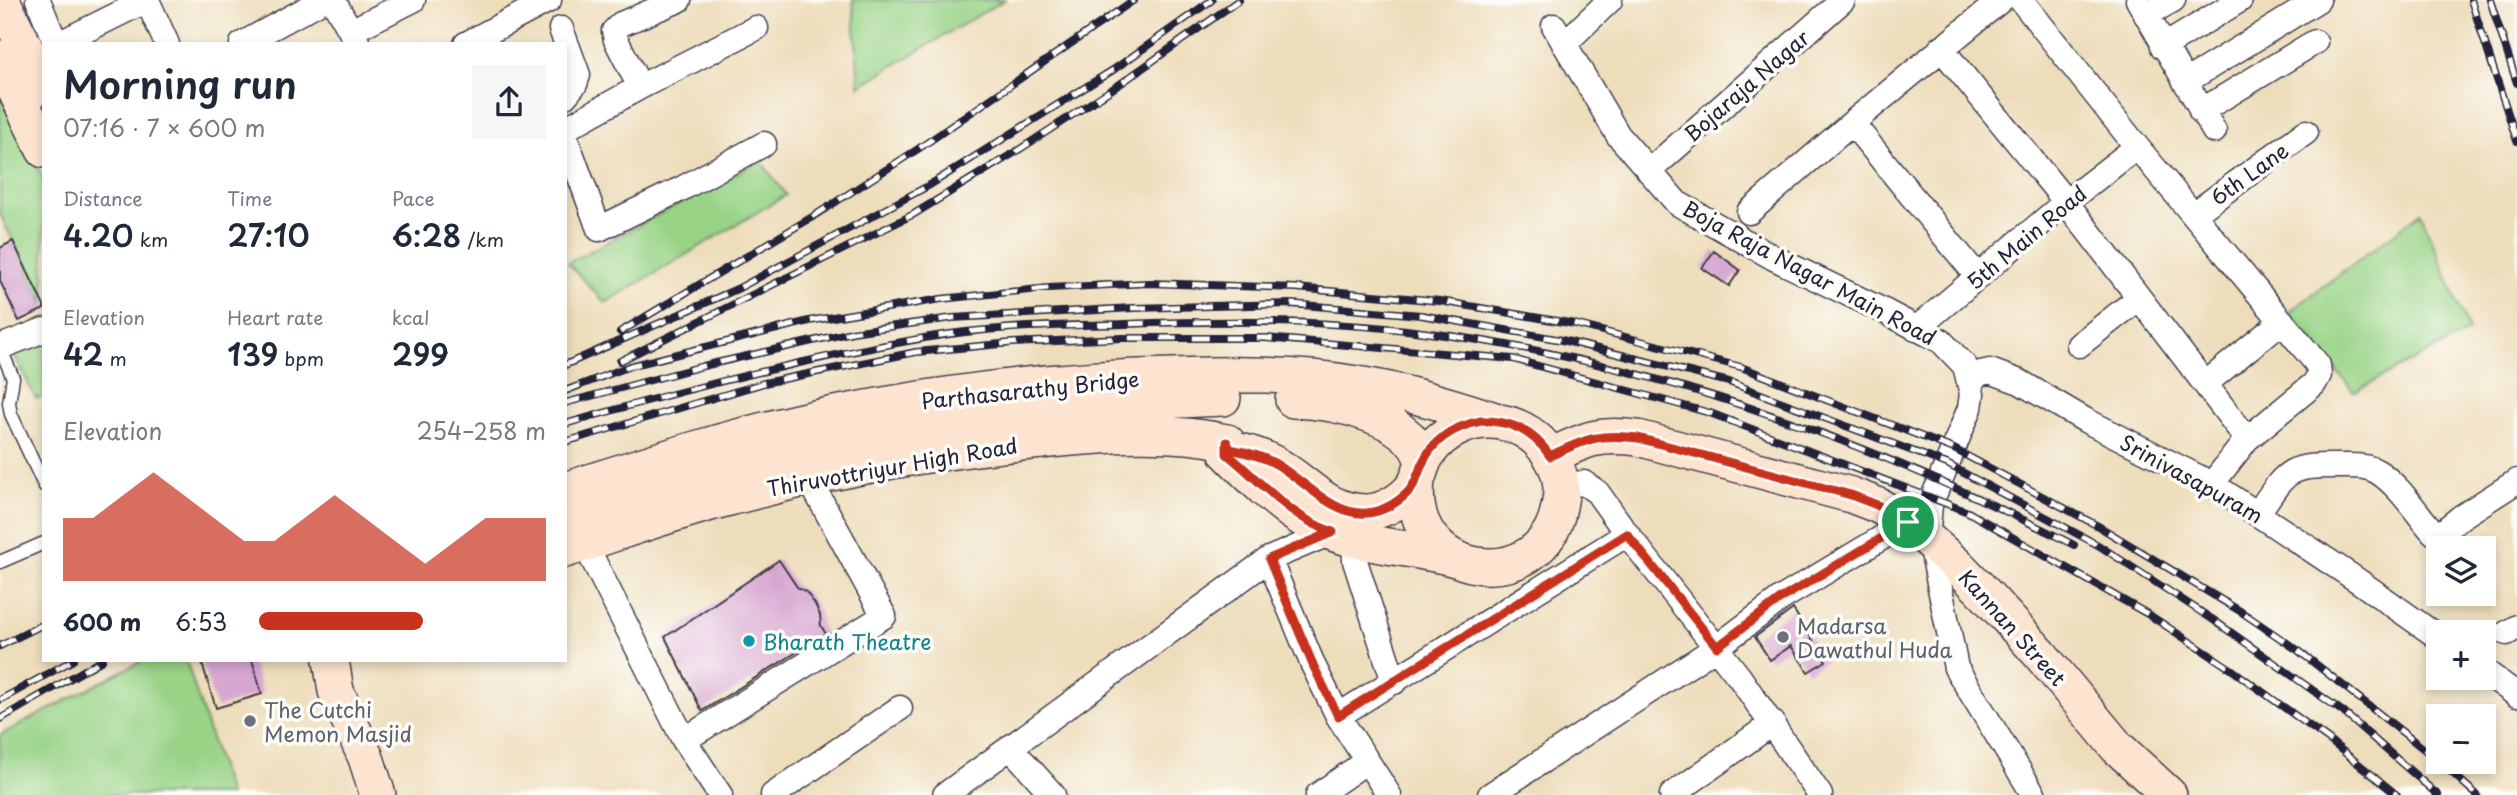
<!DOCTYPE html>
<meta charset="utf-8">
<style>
body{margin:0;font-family:"Playpen Sans",sans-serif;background:#f6f6f7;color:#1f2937;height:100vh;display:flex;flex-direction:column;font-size:26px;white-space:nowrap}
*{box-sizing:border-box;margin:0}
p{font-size:23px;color:#747a83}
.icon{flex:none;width:38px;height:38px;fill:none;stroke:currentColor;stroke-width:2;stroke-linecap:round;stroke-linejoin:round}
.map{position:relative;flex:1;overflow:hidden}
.details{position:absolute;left:42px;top:42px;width:525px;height:620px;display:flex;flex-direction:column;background:#fff;border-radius:0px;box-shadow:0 4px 10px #0003}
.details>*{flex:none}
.controls{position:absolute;left:2426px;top:536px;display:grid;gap:14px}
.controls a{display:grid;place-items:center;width:70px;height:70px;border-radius:0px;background:#fff;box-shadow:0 4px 10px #0003;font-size:35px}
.pin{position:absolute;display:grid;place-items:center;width:60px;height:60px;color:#fff;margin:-30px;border:4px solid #fff;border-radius:50%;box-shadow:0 2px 7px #0007}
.round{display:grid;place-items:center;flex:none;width:74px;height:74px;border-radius:0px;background:#f6f6f7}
.headline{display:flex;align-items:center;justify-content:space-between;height:119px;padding:0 21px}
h1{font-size:38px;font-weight:600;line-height:52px}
.metrics{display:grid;grid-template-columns:repeat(3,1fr);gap:10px;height:119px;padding:7px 21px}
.metrics div{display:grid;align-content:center}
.metrics b{font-size:30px;font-weight:600}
.metrics small{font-size:19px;font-weight:400}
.metrics p{font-size:19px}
.chart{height:196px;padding:14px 21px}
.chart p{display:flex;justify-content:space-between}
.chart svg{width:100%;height:126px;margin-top:7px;fill:#c8321e;opacity:.7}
ul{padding:0 21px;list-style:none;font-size:23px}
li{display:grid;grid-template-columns:112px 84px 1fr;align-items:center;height:52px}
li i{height:18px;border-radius:9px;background:#c8321e}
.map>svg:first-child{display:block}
.green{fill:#98d386;stroke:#5d7a60;stroke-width:2}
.building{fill:#d8a7d1}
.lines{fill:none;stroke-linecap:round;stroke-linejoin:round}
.lane-casing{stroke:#413e4e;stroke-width:15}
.street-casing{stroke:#413e4e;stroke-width:27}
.secondary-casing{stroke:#413e4e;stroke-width:38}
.lane{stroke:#fff;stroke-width:12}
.street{stroke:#fff;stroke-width:24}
.secondary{stroke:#fde4d1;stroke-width:35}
.rail-casing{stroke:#22223b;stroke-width:8}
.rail{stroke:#fdfcf7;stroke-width:5;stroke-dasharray:16;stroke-linecap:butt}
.route-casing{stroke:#fff;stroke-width:14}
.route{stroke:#c8321e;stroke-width:9}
.worship-dot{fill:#6b7280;stroke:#fdfcf7;stroke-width:2.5}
.culture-dot{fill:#0f9aa8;stroke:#fdfcf7;stroke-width:2.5}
.labels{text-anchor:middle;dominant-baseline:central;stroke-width:7;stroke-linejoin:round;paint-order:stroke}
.street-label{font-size:21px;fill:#22223b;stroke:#fdfcf7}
.worship-label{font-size:21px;fill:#5b616d;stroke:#fdfcf7;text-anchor:start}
.culture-label{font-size:21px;fill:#0d838f;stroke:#fdfcf7;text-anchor:start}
</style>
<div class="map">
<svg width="2517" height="795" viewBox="0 0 2517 795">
<rect width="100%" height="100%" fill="#fdfcf7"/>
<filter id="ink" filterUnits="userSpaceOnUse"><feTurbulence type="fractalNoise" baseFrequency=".0143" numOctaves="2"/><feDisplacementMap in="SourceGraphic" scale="14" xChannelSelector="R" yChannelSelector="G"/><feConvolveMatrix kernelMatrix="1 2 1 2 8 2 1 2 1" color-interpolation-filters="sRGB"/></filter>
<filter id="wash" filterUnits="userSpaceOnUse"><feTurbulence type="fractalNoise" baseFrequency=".00686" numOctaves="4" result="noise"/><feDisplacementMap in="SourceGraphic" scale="28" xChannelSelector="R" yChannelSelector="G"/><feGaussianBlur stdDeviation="1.57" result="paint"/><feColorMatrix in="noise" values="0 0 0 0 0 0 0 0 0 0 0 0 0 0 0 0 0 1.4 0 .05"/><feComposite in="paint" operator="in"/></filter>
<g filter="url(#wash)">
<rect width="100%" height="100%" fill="#edb"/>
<path class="green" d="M853,0h151l-145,86z
M0,89l44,92v125l-44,-92z
M760,160l26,35 -181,108 -37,-40z
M2421,213l48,118 -115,61 -65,-80z
M44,343v53l-8,3 -22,-45z
M143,660h43l43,135h-229v-60z"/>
<g id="blocks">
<path class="building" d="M13,241l31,65v3l-25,12 -19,-40v-33z
M1714,251l26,19 -11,16 -27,-18z
M779,560l18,27 9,5 9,12 5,11 1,11 5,8 -124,77 -37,-74z
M1793,609l33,52 -18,11 -17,-26 -21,14 -15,-23z
M201,660h51l10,34 -46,14z"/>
</g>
</g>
<g filter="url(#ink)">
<use href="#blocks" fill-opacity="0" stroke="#413e4e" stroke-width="2"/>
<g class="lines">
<g class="lane-casing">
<path id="lane" d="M0,347l13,31 -4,25 2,11 33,71
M0,562l44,-19"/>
</g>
<g class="street-casing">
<path id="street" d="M38,0l18,44
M147,0l20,44
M333,0l25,44
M2021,0l116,147 181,218 1,10 -5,9 -67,55 -35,45
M2138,0l76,131
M2146,15l27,-15
M1554,26l64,109 59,68 97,55 110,53 57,30 24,25 7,28 -2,14 -40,97 -2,23 28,140 78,127
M561,29l17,46 -3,9 -10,12
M351,31l62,-31
M58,44l89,-44
M242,44l81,-44
M466,44l83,-44
M1564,44l46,-44
M2163,47l77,-47
M1941,48l125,154 181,237
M2185,82l133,-82
M640,87l-24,-47 -2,-9 7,-7 58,-24
M2201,111l114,-69
M1852,123l126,154
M565,129l75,-42 116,-59
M565,136l34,93 82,-40 83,-45
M1649,171l194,-171
M1749,212l103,-89 149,-123
M2194,214l112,-82
M1916,329l150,-127 71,-55
M2079,345l60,-47
M0,347l44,-17
M1970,381l11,-8 9,-2 30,11 65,38 127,64 145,96 81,57
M2205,384l77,-63
M1560,485l24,-2 13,9 30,42 113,144 80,117
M2258,513c29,-43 29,-48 83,-47 12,0 26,-1 37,6 22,14 39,42 56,61l6,1 21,-17 56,-36
M1354,538l1,23 39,121
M585,544l99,196 36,55
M1269,559l44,106 25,51 51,79
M2507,633l10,-6
M2483,670l34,25
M1338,716l289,-182
M684,740l200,-124 -75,-137
M1010,747l43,48
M773,795l127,-87
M945,795l324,-236 64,-27
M1318,795l49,-34
M1490,795l227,-148 65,-49 126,-76
M1672,795l101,-72"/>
</g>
<g class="secondary-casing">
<path id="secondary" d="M2,0l42,87
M0,58l44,92
M1293,400c40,1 120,16 130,63
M1227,453c20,20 53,53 77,67 45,27 102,25 151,39
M1551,456c35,-17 48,-23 87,-18l213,57 26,10 31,17 51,45 30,31 51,56 77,93 52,48
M565,490c89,-29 179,-58 270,-76 111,-22 225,-36 337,-38 62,-2 124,-3 185,8 47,7 93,21 138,36
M565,520c79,-26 157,-55 238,-73 138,-30 279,-44 420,-49
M565,550c56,-18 111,-39 168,-53 100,-27 205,-47 309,-56 62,-6 123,-12 185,1l3,7c16,3 31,7 45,15 32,18 51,48 91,48 18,0 39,-13 49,-28 5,-9 6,-20 12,-29 17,-26 48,-39 78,-32 20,5 36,17 46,34 10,15 12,33 8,50 -16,90 -154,74 -142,-27
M331,660l5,31 30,67 12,37"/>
</g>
<use href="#lane" class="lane"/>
<use href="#street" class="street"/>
<use href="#secondary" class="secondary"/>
<g class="rail-casing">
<path id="rail" d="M2471,0l46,141
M2490,0l27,83
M620,332l194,-116 104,-67 216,-149
M620,361l294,-147 103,-63 103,-67 119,-84
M565,365l174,-77 189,-102 185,-116 99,-70
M565,391l65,-25 179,-45 132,-22 108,-11 100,-5 147,5 144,13 135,23 166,43 213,82 144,77 142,85 59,40 139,109
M565,403l138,-37 149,-34 100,-14 181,-10 158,-4 130,11 141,25 167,42 218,82 151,81 114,74 130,92 96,84
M565,424c120,-35 242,-66 365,-87 65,-11 131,-11 195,-13 97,-4 202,-4 297,8 226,28 450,110 652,213
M565,442l199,-59 152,-31 96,-9 110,-5h143l248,21 197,54 258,99 183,104 80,53 98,71 68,55
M0,646l44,-22
M0,700l73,-40
M0,719l102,-59
M2439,761l38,34"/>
</g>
<use href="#rail" class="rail"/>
</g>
</g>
<g class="lines" filter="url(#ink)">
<g class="route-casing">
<path id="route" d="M1481,421c30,-1 53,11 69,35 36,-17 49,-23 88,-18l213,57 26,10 31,17 -126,76 -65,49 -90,-113 -289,182 -25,-51 -44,-106 64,-27c-44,-15 -71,-50 -106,-78v-12l3,7c16,3 32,7 46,15 41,25 76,76 128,32 11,-9 13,-20 18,-32 11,-25 34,-38 59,-43z"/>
</g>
<use href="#route" class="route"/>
</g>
<g class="worship-dot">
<circle cx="1783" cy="637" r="7"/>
<circle cx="250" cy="721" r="7"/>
</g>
<circle class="culture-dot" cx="749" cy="641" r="7"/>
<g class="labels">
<g class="street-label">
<text transform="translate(1746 85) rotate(-41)">Bojaraja Nagar</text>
<text transform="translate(2249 173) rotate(-36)">6th Lane</text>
<text transform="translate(2026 237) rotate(-40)">5th Main Road</text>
<text transform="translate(1810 272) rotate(28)">Boja Raja Nagar Main Road</text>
<text transform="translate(1030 389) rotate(-6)">Parthasarathy Bridge</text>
<text transform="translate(892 466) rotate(-10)">Thiruvottriyur High Road</text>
<text transform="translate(2192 478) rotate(29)">Srinivasapuram</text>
<text transform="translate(2013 627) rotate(48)">Kannan Street</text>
</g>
<g class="worship-label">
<text x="1797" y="625">Madarsa<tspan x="1797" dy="24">Dawathul Huda</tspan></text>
<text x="264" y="709">The Cutchi<tspan x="264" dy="24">Memon Masjid</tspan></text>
</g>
<g class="culture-label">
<text x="763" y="641">Bharath Theatre</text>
</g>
</g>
</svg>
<div class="controls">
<a><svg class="icon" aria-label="layers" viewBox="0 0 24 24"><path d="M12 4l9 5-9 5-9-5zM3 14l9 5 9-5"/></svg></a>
<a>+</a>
<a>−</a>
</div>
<div class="pin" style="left:1908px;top:522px;background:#1e9e55"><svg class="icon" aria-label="arrive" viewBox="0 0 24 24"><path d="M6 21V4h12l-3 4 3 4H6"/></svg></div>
<section class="details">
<div class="headline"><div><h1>Morning run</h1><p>07:16 · 7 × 600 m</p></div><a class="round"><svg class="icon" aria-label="share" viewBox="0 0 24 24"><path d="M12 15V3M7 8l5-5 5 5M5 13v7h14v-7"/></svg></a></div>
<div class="metrics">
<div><p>Distance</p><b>4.20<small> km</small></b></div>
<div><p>Time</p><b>27:10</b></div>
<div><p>Pace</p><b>6:28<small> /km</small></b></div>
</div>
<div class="metrics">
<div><p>Elevation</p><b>42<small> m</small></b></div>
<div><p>Heart rate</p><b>139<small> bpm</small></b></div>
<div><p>kcal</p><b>299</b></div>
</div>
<div class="chart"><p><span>Elevation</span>254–258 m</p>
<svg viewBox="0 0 160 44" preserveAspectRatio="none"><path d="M0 44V22L10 22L20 14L30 6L40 14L50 22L60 30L70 30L80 22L90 14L100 22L110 30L120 38L130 30L140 22L150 22L160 22V44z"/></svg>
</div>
<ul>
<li><b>600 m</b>6:53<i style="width:57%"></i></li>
</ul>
</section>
</div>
